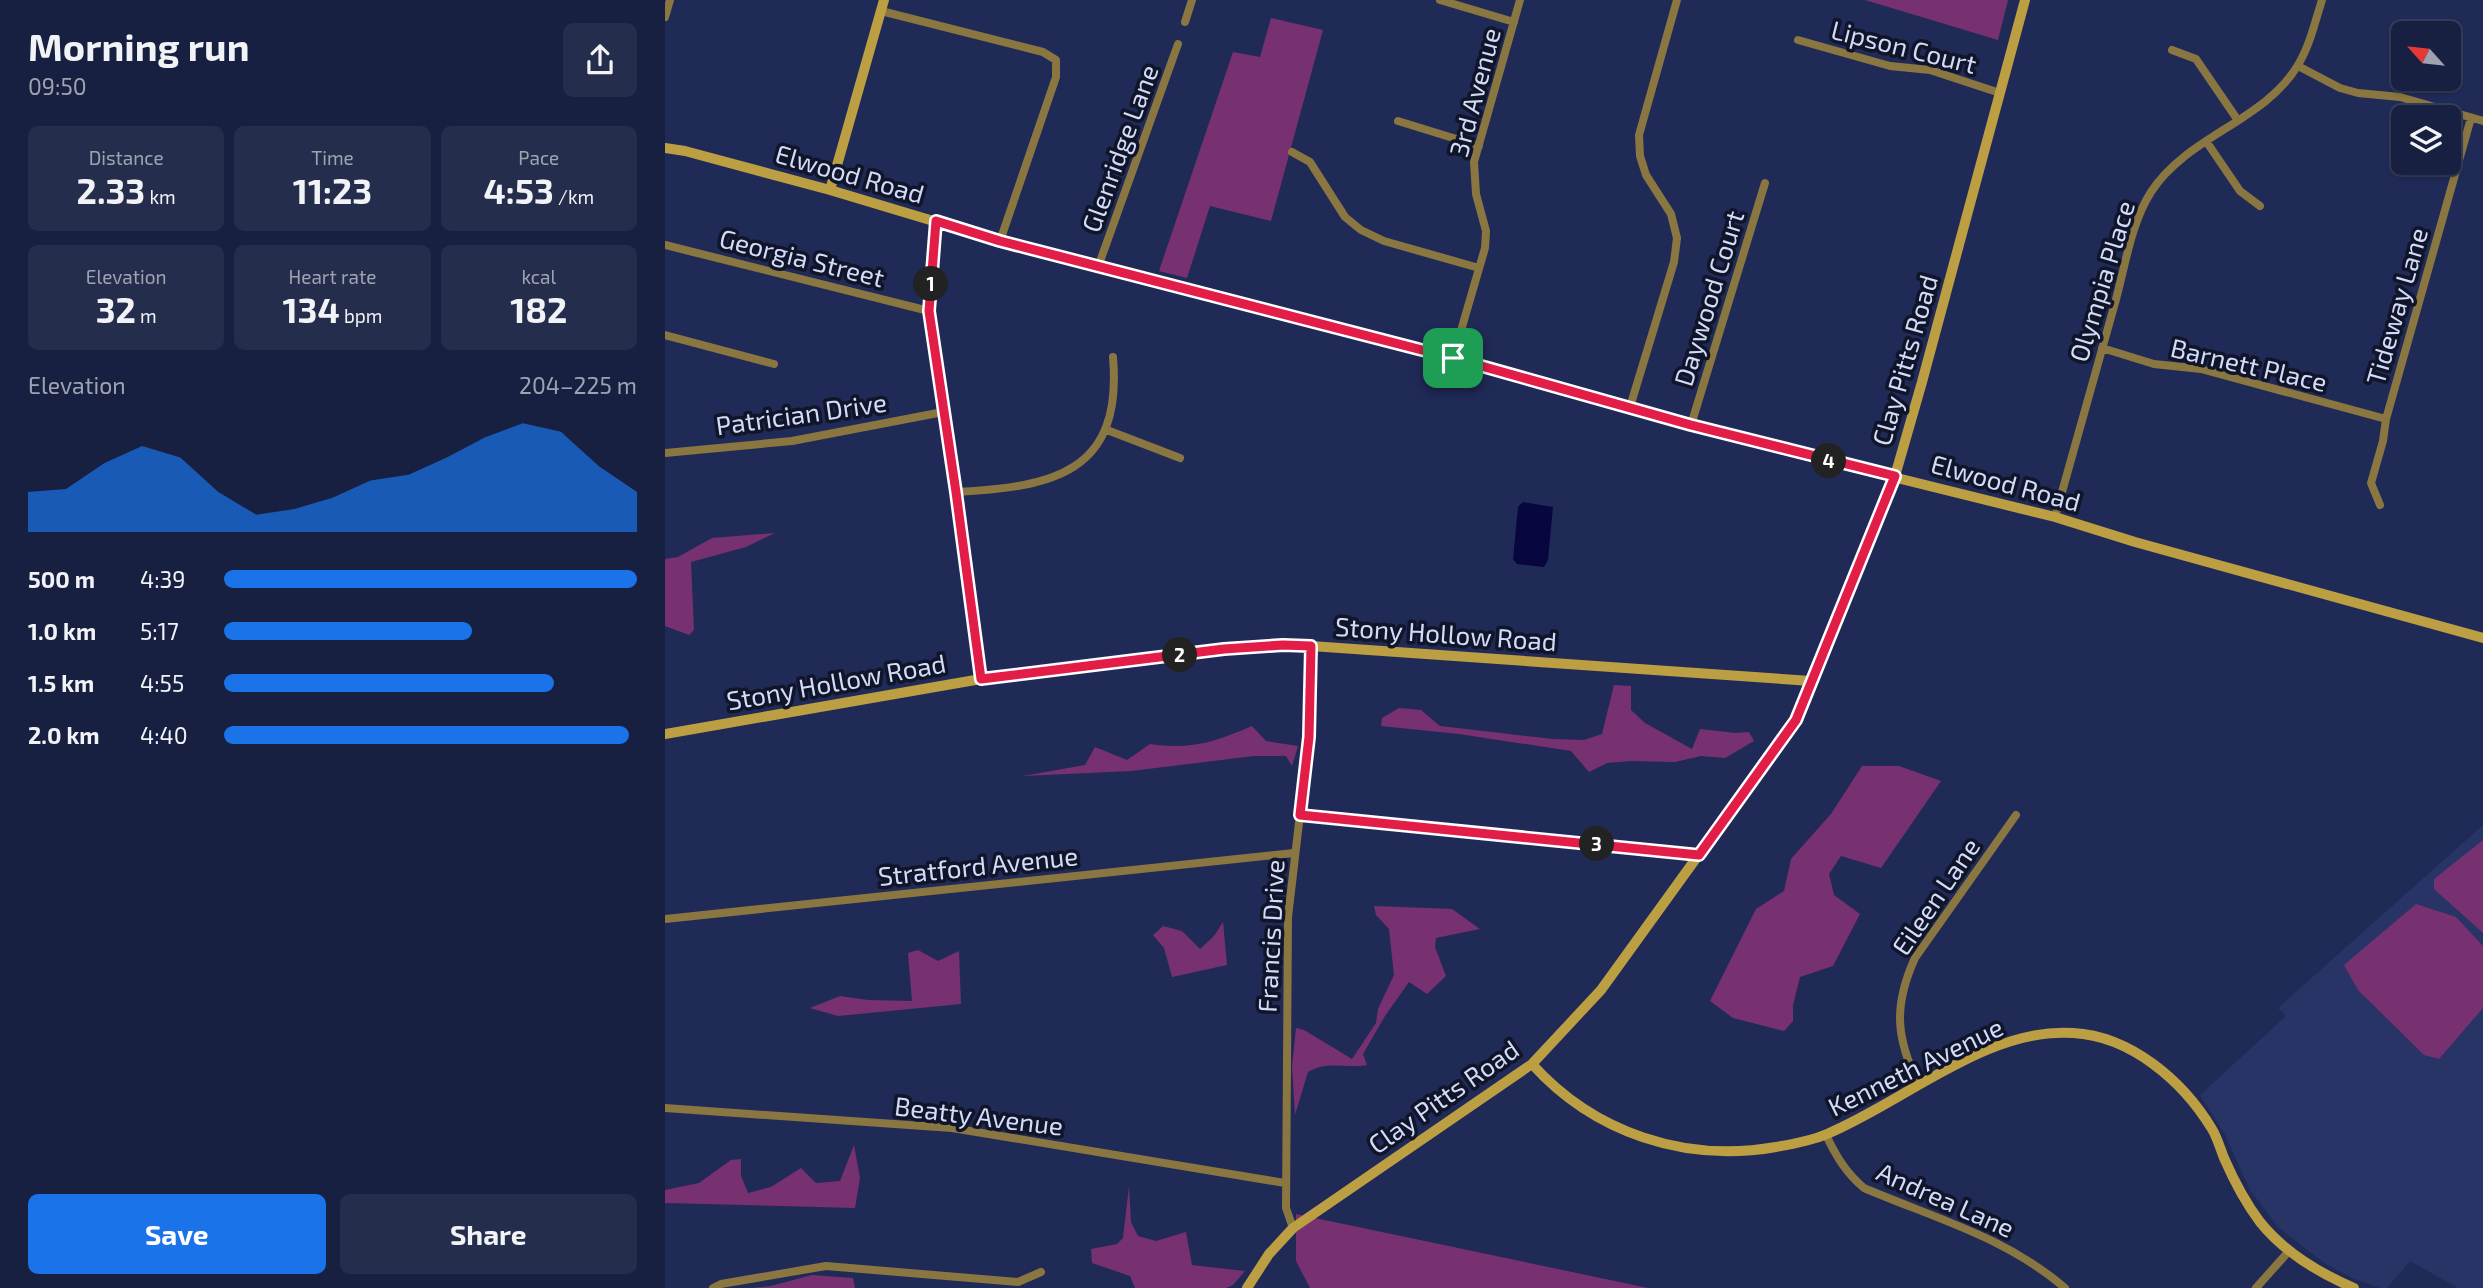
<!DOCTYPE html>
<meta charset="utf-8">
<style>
body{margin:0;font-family:"Exo 2",sans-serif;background:#252d4c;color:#f1f3f6;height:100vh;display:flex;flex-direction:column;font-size:26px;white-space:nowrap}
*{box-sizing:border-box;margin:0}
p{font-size:23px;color:#9fa3b1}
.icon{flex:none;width:38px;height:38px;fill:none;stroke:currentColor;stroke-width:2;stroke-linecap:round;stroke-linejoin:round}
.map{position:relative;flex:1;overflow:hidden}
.panel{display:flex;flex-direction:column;background:#182041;width:665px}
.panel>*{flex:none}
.needle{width:46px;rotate:297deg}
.buttons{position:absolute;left:1726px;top:21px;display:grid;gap:14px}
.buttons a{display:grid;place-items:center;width:70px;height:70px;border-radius:10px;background:#182041;box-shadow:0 2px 5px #0004,0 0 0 2px #363e5a;font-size:35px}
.pin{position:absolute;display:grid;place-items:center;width:60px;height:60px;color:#fff;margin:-30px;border-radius:14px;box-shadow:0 4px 10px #0006}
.km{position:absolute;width:35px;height:35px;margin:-18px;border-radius:50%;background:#222;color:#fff;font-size:19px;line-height:35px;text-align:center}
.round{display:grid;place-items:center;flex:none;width:74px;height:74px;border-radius:10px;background:#252d4c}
.head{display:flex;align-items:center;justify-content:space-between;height:119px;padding:0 28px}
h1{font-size:38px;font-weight:700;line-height:52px}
.figures{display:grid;grid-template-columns:repeat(3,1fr);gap:10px;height:119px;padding:7px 28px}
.figures div{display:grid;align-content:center;border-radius:10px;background:#252d4c;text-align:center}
.figures b{font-size:35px;font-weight:700}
.figures small{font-size:19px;font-weight:400}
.figures p{font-size:19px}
.chart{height:196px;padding:14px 28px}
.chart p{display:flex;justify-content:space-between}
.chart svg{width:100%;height:126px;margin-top:7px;fill:#1a73e8;opacity:.7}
.cta{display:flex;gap:14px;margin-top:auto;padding:14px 28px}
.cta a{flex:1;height:80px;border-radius:10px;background:#1a73e8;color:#fff;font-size:28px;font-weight:700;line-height:80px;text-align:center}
.cta a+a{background:#252d4c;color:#f1f3f6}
ul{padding:0 28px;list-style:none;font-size:23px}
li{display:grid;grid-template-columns:112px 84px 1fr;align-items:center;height:52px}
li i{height:18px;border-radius:9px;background:#1a73e8}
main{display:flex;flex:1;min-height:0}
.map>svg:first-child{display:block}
.built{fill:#283366}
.green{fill:#773171}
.water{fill:#07063e}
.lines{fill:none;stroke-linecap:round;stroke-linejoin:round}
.street{stroke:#897641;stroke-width:8}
.secondary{stroke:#bc9e43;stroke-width:10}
.route-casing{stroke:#fff;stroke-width:14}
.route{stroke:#e11d48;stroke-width:9}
.labels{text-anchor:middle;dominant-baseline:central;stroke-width:7;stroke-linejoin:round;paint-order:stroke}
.street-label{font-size:26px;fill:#d2dcf8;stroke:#101529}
</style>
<main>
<section class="panel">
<div class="head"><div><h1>Morning run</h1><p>09:50</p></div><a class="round"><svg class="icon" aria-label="share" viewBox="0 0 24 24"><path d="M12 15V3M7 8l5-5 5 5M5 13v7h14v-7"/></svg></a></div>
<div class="figures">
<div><p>Distance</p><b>2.33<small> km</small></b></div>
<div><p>Time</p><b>11:23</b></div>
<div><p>Pace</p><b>4:53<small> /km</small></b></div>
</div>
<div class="figures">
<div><p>Elevation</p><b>32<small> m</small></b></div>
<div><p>Heart rate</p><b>134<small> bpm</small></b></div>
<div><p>kcal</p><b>182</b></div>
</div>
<div class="chart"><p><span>Elevation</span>204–225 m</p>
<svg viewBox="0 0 160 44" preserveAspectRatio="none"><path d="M0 44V30L10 29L20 20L30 14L40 18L50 30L60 38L70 36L80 32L90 26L100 24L110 18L120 11L130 6L140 9L150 21L160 30V44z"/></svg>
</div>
<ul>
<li><b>500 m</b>4:39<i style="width:100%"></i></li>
<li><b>1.0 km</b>5:17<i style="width:60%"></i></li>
<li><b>1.5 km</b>4:55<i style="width:80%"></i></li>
<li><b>2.0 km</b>4:40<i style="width:98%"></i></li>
</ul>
<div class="cta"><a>Save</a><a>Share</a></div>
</section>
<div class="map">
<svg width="1818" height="1288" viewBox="0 0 1818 1288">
<rect width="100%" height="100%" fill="#202a57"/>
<path class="built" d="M1818,825v463h-25l-48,-27 -23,27h-7l-26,-9 -30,-16 -46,-36 -28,-37 -26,-57 -24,-38 86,-79 -8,-8z"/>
<path class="green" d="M1200,0h143l-10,40z
M606,18l52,12 -52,191 -61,-15 -23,72 -28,-7 74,-219 27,5z
M110,533l-29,14 -55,15 3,68 -5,5 -24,-9v-67l13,-2 34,-19z
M949,685l17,1v24l14,13 47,26 8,-20 36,4 13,-1 5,9 -29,17 -24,-2 -26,6 -45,-1 -23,2 -18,9 -18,-21 -112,-17 -78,-8 1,-8 17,-10 22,2 19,16 113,13 31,1 18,-6z
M587,726l14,15 32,5 -6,20 -6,-10h-32l-123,15 -108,5 62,-11 10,-18 32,13 23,-16c41,6 65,-2 102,-18z
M1197,766h37l42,15 -60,87 -40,-12 -12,18 5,21 26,19 -27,52 -33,11 -7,28v16l-9,10 -51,-13 -23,-17 46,-92 28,-18 7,-32 40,-45z
M1818,840v93l-49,-44v-10z
M1751,904l40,13 27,29v62l-44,51 -15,-4 -66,-65 -14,-25z
M709,906l78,3 28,20 -44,9 -1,9 11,29 -19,18 -18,-12 -24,34 -22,38 4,11c-22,4 -39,-5 -59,7l-13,43 -3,-48 4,-39 8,2 48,29 24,-36 2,-14 16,-34 -5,-46 -13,-14z
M558,922l4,43 -55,12 -8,-29 -11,-13 10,-9 19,5 18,18 14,-13z
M253,950l20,11 21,-10 2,53 -123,12 -28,-8 30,-12 28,4 44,1 -4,-48z
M189,1145l6,33 -5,30 -190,-5v-13l34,-7 32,-23 10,-1v17l7,17 23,-6 30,-19 15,15 24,-2z
M464,1186l2,36 7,14 18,5 30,-9 6,33 53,6 -12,14 -7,3h-91l-5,-12 -38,-13 -1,-14 26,-5 6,-6z
M631,1214l352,74h-338l-14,-27z
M147,1275l41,3 2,10h-103l19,-2z"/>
<path class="water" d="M858,502l30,5 -5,53 -4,7 -27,-3 -4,-5 5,-52z"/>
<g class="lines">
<path class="street" d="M775,0l74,22
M216,11l162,41 13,8v17l-56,164
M0,17l5,-17
M520,22l7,-22
M1133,40l92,26 40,4 70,23
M1507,50l24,9 41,60
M1633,66l42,22 18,5 42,4 83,24
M733,121l81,25
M1541,141l34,50 20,15
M627,152l18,10 35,55 16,13 23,11 95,27
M271,221l-7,90 27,181 25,187
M0,245l264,66
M433,267l80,-223
M0,335l109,29
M1437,348l52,16 47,5 185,50
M788,358l32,-110 1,-17 -10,-37 -2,-32 46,-162
M965,407l44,-145 3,-24 -6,-24 -25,-39 -6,-19 -1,-21 38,-135
M1026,425l74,-242
M442,430l73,28
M0,453l127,-12 151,-29
M291,492c97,-5 167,-19 157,-135
M1715,505l-9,-22 12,-42 3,-22 85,-301
M1390,517c20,-71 40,-143 60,-214 10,-36 16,-80 36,-111 36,-56 114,-71 147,-127 12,-20 17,-43 24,-65
M635,815l399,40
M0,919l629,-66
M1254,1085c-23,-46 -26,-79 -4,-127l101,-143
M0,1108l287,20 333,55
M1161,1135c10,21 20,38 38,53 70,30 142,49 201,100
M628,1228l-7,-20 2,-291 21,-180 2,-91
M48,1288l8,-4 105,-18 192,16 23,-10
M1591,1288l33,-37"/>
<path class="secondary" d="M0,148l20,3 145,39 170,51 453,117 343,95 259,64 80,25 348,96
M165,190l54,-190
M0,734l316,-55 243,-30 59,-4 28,1 500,35
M867,1064c62,69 153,99 244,83 17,-3 35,-6 51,-13 77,-32 160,-107 246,-101 58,3 110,48 139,96 5,8 8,19 12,29 10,23 21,44 36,64 25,31 59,51 94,66
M582,1288l22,-34 24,-26 239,-164 69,-74 195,-270 99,-244 27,-94 103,-382"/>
</g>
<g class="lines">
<g class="route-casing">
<path id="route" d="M271,221l64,20 453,117 238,67 204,51 -99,244 -97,135 -399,-40 9,-78 2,-91 -28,-1 -59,4 -243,30 -25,-187 -27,-181z"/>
</g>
<use href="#route" class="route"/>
</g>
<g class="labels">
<g class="street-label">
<text transform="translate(1239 46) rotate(14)">Lipson Court</text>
<text transform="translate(809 92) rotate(-75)">3rd Avenue</text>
<text transform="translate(454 148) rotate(-70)">Glenridge Lane</text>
<text transform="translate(185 173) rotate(16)">Elwood Road</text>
<text transform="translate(137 257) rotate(14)">Georgia Street</text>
<text transform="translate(1436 281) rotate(-73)">Olympia Place</text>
<text transform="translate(1043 298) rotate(-73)">Daywood Court</text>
<text transform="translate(1731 306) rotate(-74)">Tideway Lane</text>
<text transform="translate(1239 360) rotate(-74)">Clay Pitts Road</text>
<text transform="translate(1584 364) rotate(13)">Barnett Place</text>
<text transform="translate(136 413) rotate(-8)">Patrician Drive</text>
<text transform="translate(1341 482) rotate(15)">Elwood Road</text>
<text transform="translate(781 633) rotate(4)">Stony Hollow Road</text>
<text transform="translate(171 681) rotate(-10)">Stony Hollow Road</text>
<text transform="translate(313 865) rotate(-6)">Stratford Avenue</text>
<text transform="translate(1270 896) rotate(-56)">Eileen Lane</text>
<text transform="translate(605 936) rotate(-87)">Francis Drive</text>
<text transform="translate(1250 1066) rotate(-26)">Kenneth Avenue</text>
<text transform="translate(778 1096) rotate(-35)">Clay Pitts Road</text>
<text transform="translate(314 1115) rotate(7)">Beatty Avenue</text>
<text transform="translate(1281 1199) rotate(24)">Andrea Lane</text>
</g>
</g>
</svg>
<div class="buttons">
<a><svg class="needle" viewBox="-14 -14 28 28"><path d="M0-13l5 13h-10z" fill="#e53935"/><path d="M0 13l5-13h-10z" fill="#9fa3b1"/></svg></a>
<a><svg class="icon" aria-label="layers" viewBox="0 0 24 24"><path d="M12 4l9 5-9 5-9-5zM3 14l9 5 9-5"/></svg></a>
</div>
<div class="pin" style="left:788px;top:358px;background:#1e9e55"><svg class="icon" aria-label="arrive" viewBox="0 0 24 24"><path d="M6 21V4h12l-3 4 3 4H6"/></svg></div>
<b class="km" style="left:266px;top:284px">1</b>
<b class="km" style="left:515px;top:655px">2</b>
<b class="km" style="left:932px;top:844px">3</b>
<b class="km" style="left:1164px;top:461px">4</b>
</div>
</main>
